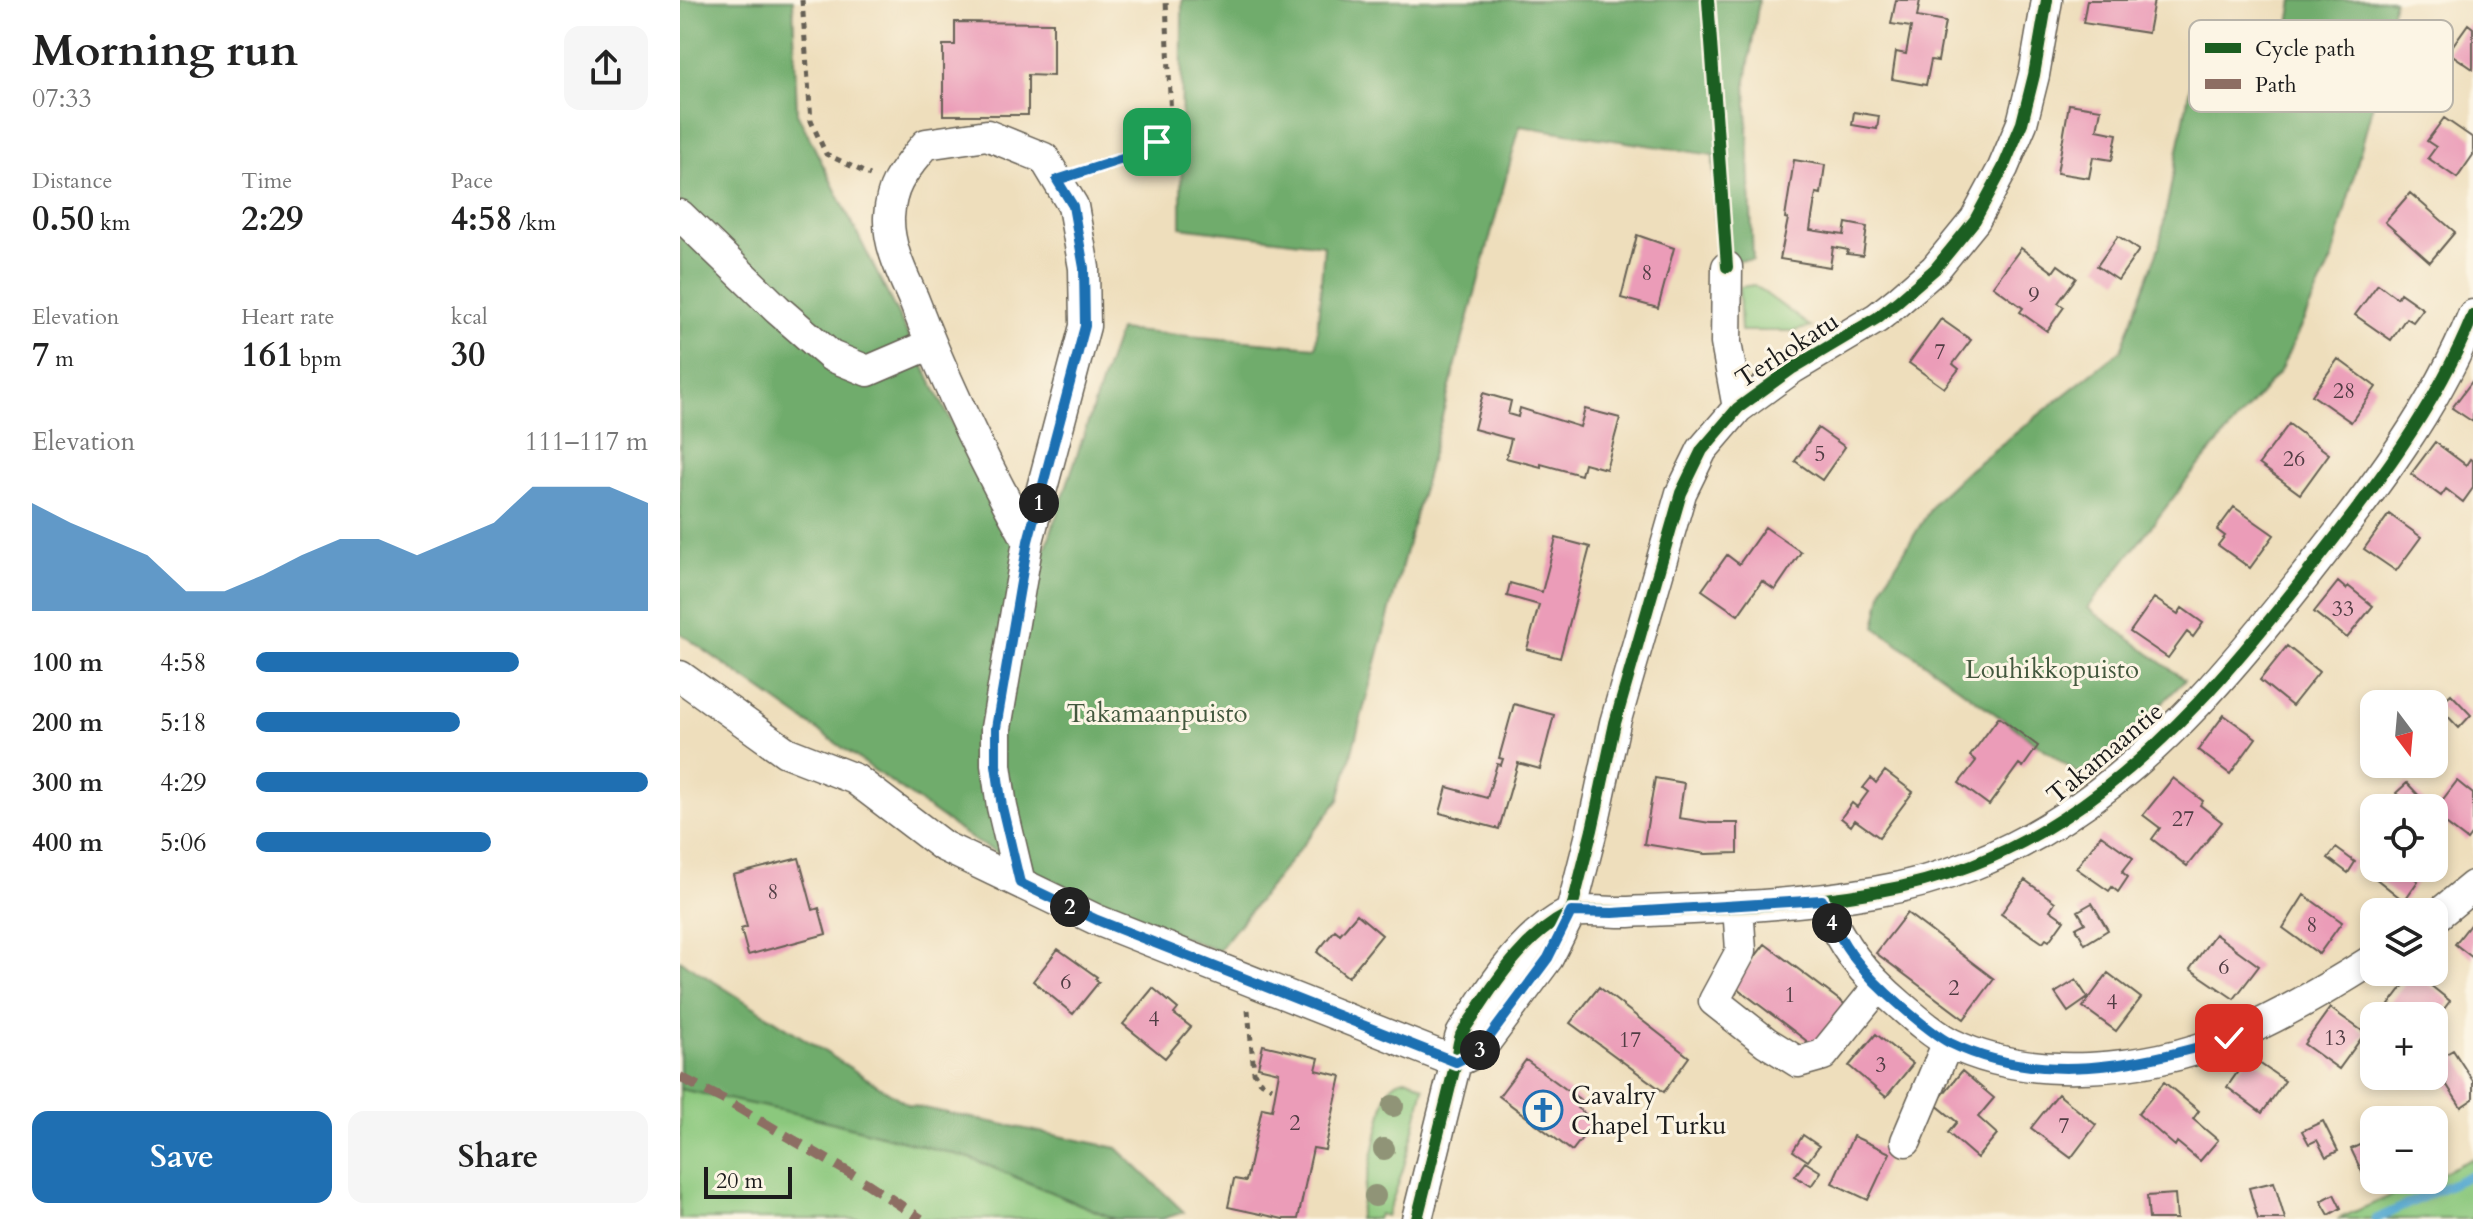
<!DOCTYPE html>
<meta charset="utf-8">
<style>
body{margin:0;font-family:Cardo,serif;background:#f6f6f6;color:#222;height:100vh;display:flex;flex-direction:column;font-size:30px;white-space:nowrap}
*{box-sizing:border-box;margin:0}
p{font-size:26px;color:#767676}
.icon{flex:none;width:44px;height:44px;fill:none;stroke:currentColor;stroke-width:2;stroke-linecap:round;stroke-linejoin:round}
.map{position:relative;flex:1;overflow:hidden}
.details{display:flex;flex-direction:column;background:#fff;width:680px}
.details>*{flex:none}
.needle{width:52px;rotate:164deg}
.fabs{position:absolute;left:1680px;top:690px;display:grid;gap:16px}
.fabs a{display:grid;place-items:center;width:88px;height:88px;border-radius:16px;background:#fff;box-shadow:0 4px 12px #0003;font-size:40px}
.scale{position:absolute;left:24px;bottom:20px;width:88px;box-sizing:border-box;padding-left:8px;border:4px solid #1c1c1c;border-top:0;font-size:22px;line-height:28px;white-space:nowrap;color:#1c1c1c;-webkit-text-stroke:6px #fcf5e5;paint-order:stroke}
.pin{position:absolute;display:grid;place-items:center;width:68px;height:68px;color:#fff;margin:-34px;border-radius:16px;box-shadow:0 4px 12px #0006}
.km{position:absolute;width:40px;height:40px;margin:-20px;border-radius:50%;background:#222;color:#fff;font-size:22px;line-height:40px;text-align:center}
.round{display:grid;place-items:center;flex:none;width:84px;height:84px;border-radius:16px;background:#f6f6f6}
.summary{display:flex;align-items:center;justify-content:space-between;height:136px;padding:0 32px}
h1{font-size:44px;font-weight:800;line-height:60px}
.figures{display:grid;grid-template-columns:repeat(3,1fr);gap:12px;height:136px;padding:8px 32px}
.figures div{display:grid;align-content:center}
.figures b{font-size:34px;font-weight:800}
.figures small{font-size:22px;font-weight:400}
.figures p{font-size:22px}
.chart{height:224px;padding:16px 32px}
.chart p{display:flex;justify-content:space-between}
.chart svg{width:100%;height:144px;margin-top:8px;fill:#1f6fb2;opacity:.7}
.action{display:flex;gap:16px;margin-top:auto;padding:16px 32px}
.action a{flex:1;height:92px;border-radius:16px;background:#1f6fb2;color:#fff;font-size:32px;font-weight:800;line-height:92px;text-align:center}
.action a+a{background:#f6f6f6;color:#222}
ul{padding:0 32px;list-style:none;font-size:26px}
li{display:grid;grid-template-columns:128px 96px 1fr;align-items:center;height:60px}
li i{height:20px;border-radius:10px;background:#1f6fb2}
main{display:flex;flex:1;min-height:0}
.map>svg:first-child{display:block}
.green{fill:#8bc87d;stroke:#54724c;stroke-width:2}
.forest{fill:#70ac6c;stroke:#466444;stroke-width:2}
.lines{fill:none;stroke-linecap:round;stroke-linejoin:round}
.stream{stroke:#55a9d0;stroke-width:9}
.building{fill:#eb9cb8}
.minor-casing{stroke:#666054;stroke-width:33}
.path{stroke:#666054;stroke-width:5;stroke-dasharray:6 6;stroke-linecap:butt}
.minor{stroke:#fff;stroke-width:30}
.quiet{stroke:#8d6e63;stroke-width:10;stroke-dasharray:20 10;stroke-linecap:butt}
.cycleway-casing{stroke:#fcf5e5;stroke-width:17}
.cycleway{stroke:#1b5e20;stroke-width:12}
.tree{fill:#909477}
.route-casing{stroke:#fff;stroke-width:16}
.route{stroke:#1f6fb2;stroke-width:10}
.labels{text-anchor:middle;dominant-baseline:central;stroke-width:6;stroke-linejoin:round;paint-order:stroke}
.number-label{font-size:22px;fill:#503c43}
.street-label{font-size:26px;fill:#1c1c1c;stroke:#fcf5e5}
.park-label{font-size:26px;fill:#43583e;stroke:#fcf5e5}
.poi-label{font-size:26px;fill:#1c1c1c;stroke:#fcf5e5;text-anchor:start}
.key{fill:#fcf5e5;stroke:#b9b4a9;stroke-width:2}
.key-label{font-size:22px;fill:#1c1c1c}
</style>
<main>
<section class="details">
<div class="summary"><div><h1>Morning run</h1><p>07:33</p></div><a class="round"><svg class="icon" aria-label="share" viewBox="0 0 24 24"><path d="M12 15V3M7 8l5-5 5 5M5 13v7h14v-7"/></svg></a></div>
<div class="figures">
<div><p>Distance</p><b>0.50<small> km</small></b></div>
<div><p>Time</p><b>2:29</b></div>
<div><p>Pace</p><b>4:58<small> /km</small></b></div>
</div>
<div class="figures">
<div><p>Elevation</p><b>7<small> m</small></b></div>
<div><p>Heart rate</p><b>161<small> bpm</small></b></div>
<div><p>kcal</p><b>30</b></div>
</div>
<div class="chart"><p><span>Elevation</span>111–117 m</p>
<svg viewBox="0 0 160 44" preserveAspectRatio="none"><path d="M0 44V11L10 17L20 22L30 27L40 38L50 38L60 33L70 27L80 22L90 22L100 27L110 22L120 17L130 6L140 6L150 6L160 11V44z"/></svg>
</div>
<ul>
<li><b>100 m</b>4:58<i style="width:67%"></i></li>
<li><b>200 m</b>5:18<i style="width:52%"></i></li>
<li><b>300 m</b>4:29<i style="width:100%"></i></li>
<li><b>400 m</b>5:06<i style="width:60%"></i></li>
</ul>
<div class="action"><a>Save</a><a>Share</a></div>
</section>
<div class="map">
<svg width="1793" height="1219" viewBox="0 0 1793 1219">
<rect width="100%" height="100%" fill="#fcf5e5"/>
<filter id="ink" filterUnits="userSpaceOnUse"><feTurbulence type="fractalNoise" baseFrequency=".0125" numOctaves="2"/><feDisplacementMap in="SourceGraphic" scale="16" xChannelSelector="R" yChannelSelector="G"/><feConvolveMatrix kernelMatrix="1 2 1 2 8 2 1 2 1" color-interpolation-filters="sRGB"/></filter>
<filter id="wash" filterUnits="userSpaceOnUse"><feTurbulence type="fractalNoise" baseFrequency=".006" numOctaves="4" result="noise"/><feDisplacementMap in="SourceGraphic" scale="32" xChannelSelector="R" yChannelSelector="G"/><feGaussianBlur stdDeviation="1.8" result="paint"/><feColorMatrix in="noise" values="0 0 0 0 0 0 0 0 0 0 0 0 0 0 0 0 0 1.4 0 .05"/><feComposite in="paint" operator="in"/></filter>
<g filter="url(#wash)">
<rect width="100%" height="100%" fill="#eedebc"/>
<path class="green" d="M1074,285l57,42 -17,4h-53l-2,-44z
M729,1079l15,8c-10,44 -20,87 -38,129l-7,-2 -2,5h-19l28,-124c4,-9 12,-17 23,-16z
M0,1089l124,26 166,43 145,61h-435z
M1793,1158v61h-135l89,-39h7v-3z"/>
<path class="forest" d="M0,0h113l4,113 210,420 38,17 74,-220 197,17 8,-102 -143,-18 1,-227h577l-13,81 7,179 -36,1 -4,-106 -193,-29 -181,674 -121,151 -137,-57 -105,-52 -296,-209z
M1613,0h101l-12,69 -50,191 -52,111 -89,104 -103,133 97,72 -54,54 -51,41 -205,-148 9,-43 52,-84 29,-27 156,-123 38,-103 32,-164 86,14z
M0,960l229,145 208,43 67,64 -22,7h-47l-145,-61 -166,-43 -124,-26z"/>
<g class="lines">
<path class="stream" d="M1696,1219l97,-45"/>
</g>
<g id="blocks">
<path class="building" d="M1216,0h24l-3,17 28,5 -7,39 -7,-1 -5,25 -34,-6 4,-27 10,2 5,-27 -20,-3z
M1407,0h67l-6,33 -65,-10z
M275,22l98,1v53l-25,-1v40h-85v-70h12z
M1788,24l5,4v41l-25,-17z
M1389,104l32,5 -4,21 20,4 -5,26 -19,-3 -4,21 -32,-5z
M1174,112l25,4 -2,13 -25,-4z
M1764,118l29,20v17l-16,23 -29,-20 8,-11 -9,-6z
M1114,160l31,5 -4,29 -5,-1 -6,37 34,5 2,-12 21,4 -4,29 -16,-2 1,-4 -15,-3 -3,20 -50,-8 8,-40 -3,-1z
M1730,193l45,39 -25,30 -45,-40z
M957,235l37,13 -16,60 -37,-10z
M1438,236l21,14 -21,30 -21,-14z
M1341,248l32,24 5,-7 18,13 -18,25 6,4 -17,24 -27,-19 3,-4 -30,-22z
M1698,284l19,14 3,-5 23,16 -10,13 -7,-4 -15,22 -36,-25z
M1261,319l30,21 -18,24 6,5 -15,19 -35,-25z
M1658,359l38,28 -25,35 -39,-27z
M1793,380v42l-21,-14z
M803,393l28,8 -3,13 10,3 2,-9 60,19 5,-18 35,9 -14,51 -22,-6 -3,12 -40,-11v3l-35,-9 5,-19 -37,-10z
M1609,424l40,30 -29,40 -41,-30z
M1138,428l27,19 -23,33 -27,-19z
M1755,442l31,23 4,-6 3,2v27l-10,14 -17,-13 -5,7 -30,-22z
M1554,507l40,28 -24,33 -32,-23 7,-9 -8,-6z
M1709,514l32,23 -25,34 -32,-22z
M1085,527l36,25 -26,38 -13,-9 -24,34 -36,-25 25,-35 12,9z
M876,538l34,9 -30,111 -33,-9 12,-44 -32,-9 3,-13 32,9z
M1658,582l8,7 2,-3 25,20 -26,32 -33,-26z
M1474,598l24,16 4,-6 21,15 -10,14 -6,-5 -19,26 -38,-26z
M1607,646l32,26 -27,34 -32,-26z
M1771,694l20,21 -12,13 -21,-22z
M834,704l40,11 -14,54 -22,-6 -19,66 -59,-16 7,-26 40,11 10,-34 4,1 2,-6 -4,-1z
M1544,715l32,23 -26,36 -32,-24z
M1319,717l39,29 -15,21 -4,-3 -30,41 -30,-22 17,-22 -6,-5z
M1205,771l28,21 -34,45 -24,-17 -4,6 -10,-8 11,-15 5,4 11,-15 -5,-4 8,-10 5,5z
M975,778l29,5 -5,35 31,5h28v30l-32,1 -62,-10z
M1493,778l30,23 -3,4 22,17 -35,44 -35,-27 8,-11 -17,-13z
M1777,781l16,13v38l-6,8 -33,-25v-4z
M1727,783l18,19 -6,6h-8l-15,-15z
M1421,835l32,23 -11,14 6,5 -10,15 -6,-5 -3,4 -33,-23z
M1656,848l19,14 -7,11 -20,-15z
M1694,856v12h42l-6,7 8,6 -14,20 -40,-32z
M119,858l14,52 6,-2 7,26 -78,21 -7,-26 6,-2 -14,-52z
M1345,880l30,22 -5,8 14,10 -15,21 -3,-2 -3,4 -42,-29z
M1624,895l38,27 -23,32 -36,-26z
M1412,903l16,27 -23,14 -9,-16 9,-5 -7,-12z
M1227,913l87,66 -30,40 -88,-66z
M677,914l25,21 -34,42 -31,-25 18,-22 5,4z
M1793,921v37l-18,-14z
M1535,934l44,32 -25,33 -44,-30z
M1085,944l82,62 -31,42 -83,-63z
M378,949l39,28 -2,2 4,3 -26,32 -40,-33z
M1734,972l36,29 -16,21v-6h-30l-15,-11z
M1428,973l33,25 -25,33 -33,-24z
M1396,980l12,18 -20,14 -13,-19z
M919,987l90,70 -25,35 -94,-69z
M473,988l25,21 -4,5 17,13 -26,31 -42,-34z
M1650,1008l35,25 -26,36 -35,-25z
M1196,1034l37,30 -27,33 -37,-31z
M583,1045l56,13 -3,12 25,6 -16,74 -12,-2 -15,71h-15l-55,-12 6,-28 12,2 16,-73 10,2 7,-38 -21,-5z
M1773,1050l20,31v18l-12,8 -27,-42v-4z
M1569,1056l36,25 -23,32 -35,-26z
M846,1060l56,41 -5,7 18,13 -23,30 -73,-55z
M1282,1071l32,27 -16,19 19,17 -20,24 -29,-25 9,-11 -22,-18z
M1484,1082l35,29 -6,8 25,21 -18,21 -23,-19 -2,4 -37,-32z
M1378,1094l38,31 -25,33 -40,-30z
M1643,1121l15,30 -12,6 -9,-17 -8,4 -7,-13z
M1123,1135l16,11 -11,15 -15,-10z
M1173,1136l37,17 -22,47 -36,-17z
M1694,1138v42h11l-16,7 -18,-38z
M1125,1162l16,10 -10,14 -16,-10z
M1594,1182l11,37h-27l-9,-31z
M1495,1194l2,25h-28l-2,-23z
M1654,1194l7,14 -12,7 -8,-14z"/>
</g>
</g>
<g filter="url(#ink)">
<use href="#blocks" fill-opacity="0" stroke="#666054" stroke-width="2"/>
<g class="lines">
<g class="minor-casing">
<path id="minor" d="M0,215l98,95 53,46 37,15 63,-27
M1047,267l-1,76 12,65
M0,676l106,76 69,27 88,67 154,74 359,142
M340,883l-18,-76 -6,-42v-37l32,-187 57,-215 -1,-58 -11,-62 -29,-48 -57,-23 -61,9c-21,26 -35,38 -37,73 -1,29 13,56 24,81 32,83 71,165 115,243
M1142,900c20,47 40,73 79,106 15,13 32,28 49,37 81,40 198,28 279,-5 49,-20 101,-51 145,-79
M1058,906l3,45 -27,50 52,41 32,20 25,-7 55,-68
M1754,918l39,-32
M776,1062l23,-11 69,-93 23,-46 21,-82 23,-107 66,-230 21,-43 36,-42 55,-40 84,-50 20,-16 38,-33 40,-49 28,-52 19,-45 12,-48 13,-75
M1226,1141l42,-99
M737,1219l39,-157c1,-8 2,-19 5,-27 4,-8 10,-15 15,-23 23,-36 52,-78 92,-98 12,-6 46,-1 61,-2 81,-4 164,-6 245,-20 67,-11 133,-37 189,-74 99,-64 177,-159 249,-251 63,-80 123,-158 161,-252"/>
</g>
<path class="path" d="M122,0l9,121 15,33 44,21
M404,171l51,-16 22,-13 14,-22 -5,-120
M568,1010l6,62 5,9 13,7"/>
<use href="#minor" class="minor"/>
<path class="quiet" d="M0,1077l52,27 133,78 56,37"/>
<g class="cycleway-casing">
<path id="cycleway" d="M1028,0l19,267
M776,1062l23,-11 69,-93 23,-46 21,-82 23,-107 66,-230 21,-43 36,-42 55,-40 84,-50 20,-16 38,-33 40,-49 28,-52 19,-45 12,-48 13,-75
M737,1219l39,-157c1,-8 2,-19 5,-27 4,-8 10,-15 15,-23 23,-36 52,-78 92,-98 12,-6 46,-1 61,-2 81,-4 164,-6 245,-20 67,-11 133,-37 189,-74 99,-64 177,-159 249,-251 63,-80 123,-158 161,-252"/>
</g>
<use href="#cycleway" class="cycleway"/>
</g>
<g class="tree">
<circle cx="713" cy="1106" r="11"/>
<circle cx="704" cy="1149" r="11"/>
<circle cx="695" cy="1196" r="11"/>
</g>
</g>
<g class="lines" filter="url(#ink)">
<g class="route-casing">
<path id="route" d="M477,142l-22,13 -78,25 16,26 11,62 1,58 -57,215 -32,187v37l6,42 18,76 77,37 359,142 23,-11 69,-93 23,-46 42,1 209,-13c20,47 40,73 79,106 15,13 32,28 49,37 88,43 190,23 279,-5"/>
</g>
<use href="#route" class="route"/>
</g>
<defs>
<g id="church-ring" transform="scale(2)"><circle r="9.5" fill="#fcf5e5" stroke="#1f6fb2" stroke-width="1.5"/><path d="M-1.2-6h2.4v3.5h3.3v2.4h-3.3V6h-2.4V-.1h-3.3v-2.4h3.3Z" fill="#1f6fb2"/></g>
</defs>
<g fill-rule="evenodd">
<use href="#church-ring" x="863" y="1110"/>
</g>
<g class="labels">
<g class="number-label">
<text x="967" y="273">8</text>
<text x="1354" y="295">9</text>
<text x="1260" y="352">7</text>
<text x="1664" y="391">28</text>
<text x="1140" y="454">5</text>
<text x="1614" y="459">26</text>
<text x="1663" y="609">33</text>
<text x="1503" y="819">27</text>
<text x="93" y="892">8</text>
<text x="1632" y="925">8</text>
<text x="1544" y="967">6</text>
<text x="386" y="982">6</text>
<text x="1274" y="988">2</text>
<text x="1110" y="995">1</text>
<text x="1432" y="1002">4</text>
<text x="474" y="1019">4</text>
<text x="1655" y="1038">13</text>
<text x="950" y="1040">17</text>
<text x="1201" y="1065">3</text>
<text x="615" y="1123">2</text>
<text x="1384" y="1126">7</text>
</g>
<g class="street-label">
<text transform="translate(1107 350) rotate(-33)">Terhokatu</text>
<text transform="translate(1425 753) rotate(-40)">Takamaantie</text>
</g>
<g class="park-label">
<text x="1372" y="669">Louhikkopuisto</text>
<text x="477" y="713">Takamaanpuisto</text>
</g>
<g class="poi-label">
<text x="891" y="1095">Cavalry<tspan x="891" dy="30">Chapel Turku</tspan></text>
</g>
</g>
<rect x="1509" y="20" width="264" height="92" rx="12" class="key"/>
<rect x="1525" y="43" width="36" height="10" fill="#1b5e20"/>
<rect x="1525" y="79" width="36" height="10" fill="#8d6e63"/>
<g class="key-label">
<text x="1575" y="56">Cycle path</text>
<text x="1575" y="92">Path</text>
</g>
</svg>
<div class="fabs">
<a><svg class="needle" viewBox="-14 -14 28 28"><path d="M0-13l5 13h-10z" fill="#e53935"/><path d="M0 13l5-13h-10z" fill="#767676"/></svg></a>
<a><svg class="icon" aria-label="locate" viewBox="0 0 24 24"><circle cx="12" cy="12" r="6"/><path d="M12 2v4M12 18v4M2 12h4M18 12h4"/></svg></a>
<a><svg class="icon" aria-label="layers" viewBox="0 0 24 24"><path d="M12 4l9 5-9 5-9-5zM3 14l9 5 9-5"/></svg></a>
<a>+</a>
<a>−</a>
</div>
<div class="scale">20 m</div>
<div class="pin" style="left:477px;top:142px;background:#1e9e55"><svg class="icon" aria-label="arrive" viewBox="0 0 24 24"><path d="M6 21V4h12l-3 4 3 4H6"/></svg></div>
<div class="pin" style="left:1549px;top:1038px;background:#d93025"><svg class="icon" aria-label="check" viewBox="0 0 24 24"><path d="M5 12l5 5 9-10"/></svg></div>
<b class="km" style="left:359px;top:503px">1</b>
<b class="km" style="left:390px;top:907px">2</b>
<b class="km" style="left:800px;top:1050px">3</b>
<b class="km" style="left:1152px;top:923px">4</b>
</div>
</main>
